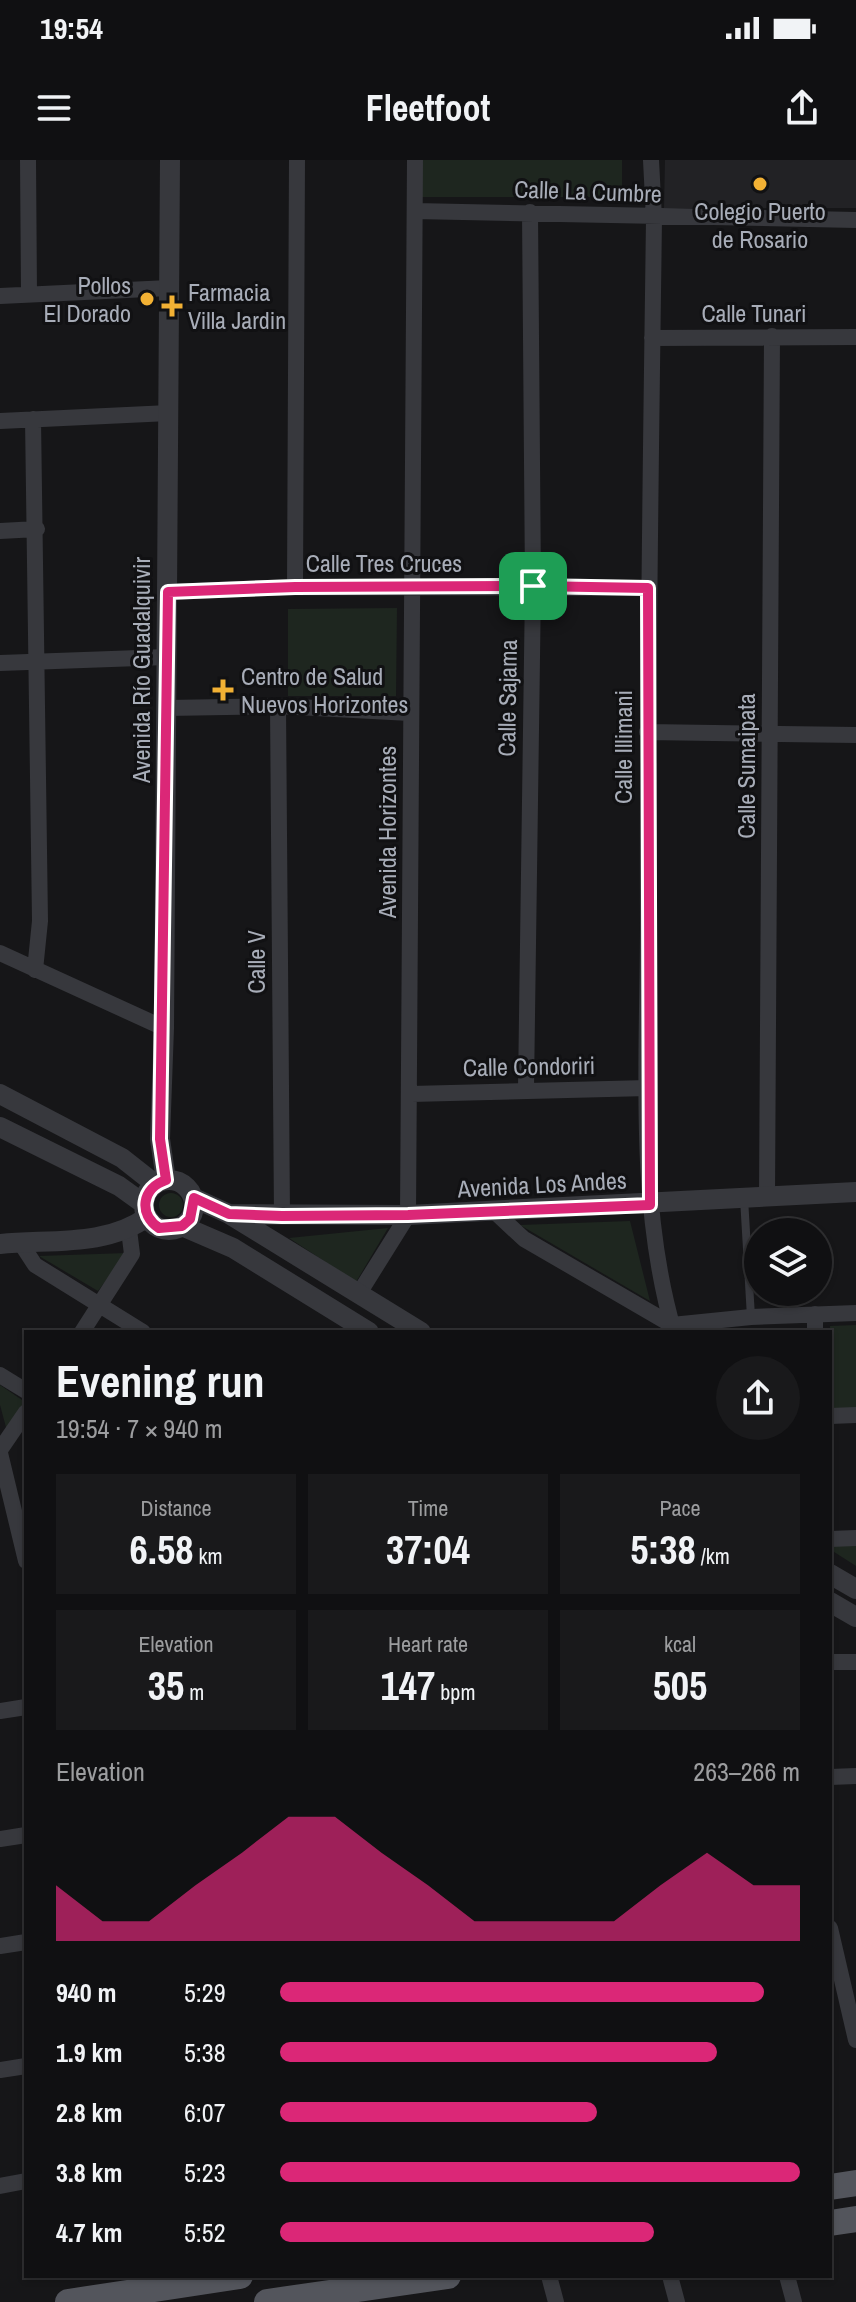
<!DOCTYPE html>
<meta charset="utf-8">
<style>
body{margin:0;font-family:"Archivo Narrow",sans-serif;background:#19191b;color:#f1f3f6;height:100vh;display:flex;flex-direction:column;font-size:30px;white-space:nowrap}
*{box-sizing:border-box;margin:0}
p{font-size:26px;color:#9c9d9f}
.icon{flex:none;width:44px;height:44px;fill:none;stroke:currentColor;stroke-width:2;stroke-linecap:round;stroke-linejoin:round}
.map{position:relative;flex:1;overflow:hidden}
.panel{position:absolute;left:24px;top:1170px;width:808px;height:948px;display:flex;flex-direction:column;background:#101012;border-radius:0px;box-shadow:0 2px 6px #0004,0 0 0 2px #303032}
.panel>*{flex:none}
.fabs{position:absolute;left:744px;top:1058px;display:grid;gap:16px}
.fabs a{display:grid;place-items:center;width:88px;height:88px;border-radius:50%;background:#101012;box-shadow:0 2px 6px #0004,0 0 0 2px #303032;font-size:40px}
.pin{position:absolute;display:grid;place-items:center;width:68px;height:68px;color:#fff;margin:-34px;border-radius:16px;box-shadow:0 4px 12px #0006}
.round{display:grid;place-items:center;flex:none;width:84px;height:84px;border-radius:42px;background:#19191b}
.overview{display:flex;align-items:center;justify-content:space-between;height:136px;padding:0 32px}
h1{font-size:44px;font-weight:700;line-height:60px}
.metrics{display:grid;grid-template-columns:repeat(3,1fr);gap:12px;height:136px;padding:8px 32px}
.metrics div{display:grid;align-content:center;border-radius:0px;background:#19191b;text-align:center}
.metrics b{font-size:40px;font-weight:700}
.metrics small{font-size:22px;font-weight:400}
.metrics p{font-size:22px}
.chart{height:224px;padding:16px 32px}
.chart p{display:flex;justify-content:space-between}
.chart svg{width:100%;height:144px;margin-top:8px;fill:#db2777;opacity:.7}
ul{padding:0 32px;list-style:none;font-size:26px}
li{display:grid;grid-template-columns:128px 96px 1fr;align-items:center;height:60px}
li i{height:20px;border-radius:10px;background:#db2777}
.status{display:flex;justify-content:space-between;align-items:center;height:56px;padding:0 40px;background:#101012;direction:ltr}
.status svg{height:22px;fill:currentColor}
header{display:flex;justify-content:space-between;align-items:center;height:104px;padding:0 32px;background:#101012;font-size:36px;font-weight:700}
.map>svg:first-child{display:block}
.built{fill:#222225}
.green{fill:#1e261f}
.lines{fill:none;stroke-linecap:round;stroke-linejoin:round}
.service{stroke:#37383d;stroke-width:8}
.minor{stroke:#37383d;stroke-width:16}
.tertiary{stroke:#37383d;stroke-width:20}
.primary{stroke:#53555c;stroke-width:26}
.route-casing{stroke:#fff;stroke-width:16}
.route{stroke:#db2777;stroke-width:10}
.poi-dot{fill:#f2b134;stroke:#111113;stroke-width:3}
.labels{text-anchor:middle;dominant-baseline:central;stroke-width:6;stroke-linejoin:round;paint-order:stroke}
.street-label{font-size:24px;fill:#a8adb8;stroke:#111113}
.poi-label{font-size:24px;fill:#a8adb8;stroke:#111113;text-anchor:start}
</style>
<div class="status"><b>19:54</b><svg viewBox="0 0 49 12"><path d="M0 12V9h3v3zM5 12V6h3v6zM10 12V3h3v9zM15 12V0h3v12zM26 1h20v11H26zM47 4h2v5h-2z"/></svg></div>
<header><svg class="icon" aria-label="menu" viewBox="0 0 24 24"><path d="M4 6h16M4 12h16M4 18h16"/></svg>Fleetfoot<svg class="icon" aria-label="share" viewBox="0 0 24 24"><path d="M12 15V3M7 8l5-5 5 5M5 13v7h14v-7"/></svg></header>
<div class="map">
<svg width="856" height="2142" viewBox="0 0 856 2142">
<rect width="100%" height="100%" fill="#161618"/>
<path class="built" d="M665,0h191v48h-192z"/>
<path class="green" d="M419,0h203v37h-203z
M397,448l-1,88h-108v-87z
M159 1045a12 12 0 1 1 24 0a12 12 0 1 1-24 0Z
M630,1061l20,80 -130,-76z
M388,1068l-32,54 -67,-44z
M127,1093l-29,38 -59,-35z
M856,1165v83l-23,2 -3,-84z
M0,1225l25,17 -18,29 -7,-26z
M856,1383v23l-25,-16 4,-5z"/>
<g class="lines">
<path class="service" d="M744,1038l7,119"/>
<path class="minor" d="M28,0l1,133
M651,0l3,58c-3,235 -7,470 -6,706 0,134 -12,278 26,408
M415,51l441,9
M0,136l169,-8
M652,178l204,-1
M33,259l7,502 -5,49
M0,261l169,-8
M0,371l37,-2
M295,427l2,-427
M168,432l127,-5 353,1
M0,503l167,-6
M278,546l4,510
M167,548l111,-2 132,7
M647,572l209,3
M0,793l164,75
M526,928l7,-502 -3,-374
M411,934l237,-6
M767,1037l5,-861
M495,1052l29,27 148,86 79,-8 105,-4
M20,1082l15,23 108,67
M358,1135l50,-80 7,-1055
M815,1154v18
M82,1172l50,-78 -3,-24
M0,1215l26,16
M830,1256l26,-1
M0,1290l26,-38
M0,1293l26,108
M830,1379l26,-1
M830,1502h26
M0,1551l26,-4
M830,1617l26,-1
M0,1679l26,-4
M830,1768l26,112
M0,1786l26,-4
M0,1910l26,-4
M0,2026l26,-5
M549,2116l7,26
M670,2116l7,26
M787,2116l7,26"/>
<path class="tertiary" d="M0,934l122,64 33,26
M0,967l119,59 25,18
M166,1020l-6,-41 4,-111 6,-868
M144 1045a25 25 0 1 1 50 0a25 25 0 1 1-50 0Z
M194,1038l35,16 192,118
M229,1054l179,1 448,-23
M182,1066l51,22 136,84
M0,1084c49,-5 106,3 147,-27
M830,1414l26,15
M830,1442l26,15"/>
<path class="primary" d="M830,2027l26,-4
M830,2063l26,-4
M68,2142l172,-26
M267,2142l181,-26"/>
</g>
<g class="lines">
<g class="route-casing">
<path id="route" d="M533,426l115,2 2,617 -242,10 -126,1 -53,-2 -35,-16 -4,21 -8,7 -23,2c-21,-14 -17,-40 7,-48l-6,-41 8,-547 127,-5z"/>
</g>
<use href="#route" class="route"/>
</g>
<g class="poi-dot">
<circle cx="760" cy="24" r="8"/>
<circle cx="147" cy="139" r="8"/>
<path d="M168 134h8v8h8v8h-8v8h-8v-8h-8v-8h8z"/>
<path d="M219 518h8v8h8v8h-8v8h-8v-8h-8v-8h8z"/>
</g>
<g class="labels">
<g class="street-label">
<text transform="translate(588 31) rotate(2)">Calle La Cumbre</text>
<text x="754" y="153">Calle Tunari</text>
<text x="384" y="403">Calle Tres Cruces</text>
<text transform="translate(141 510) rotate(-90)">Avenida Río Guadalquivir</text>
<text transform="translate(507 538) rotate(-89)">Calle Sajama</text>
<text transform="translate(623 587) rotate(-90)">Calle Illimani</text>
<text transform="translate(746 606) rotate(-90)">Calle Sumaipata</text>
<text transform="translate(387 672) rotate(-90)">Avenida Horizontes</text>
<text transform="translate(256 802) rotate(-90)">Calle V</text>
<text transform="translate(529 906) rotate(-1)">Calle Condoriri</text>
<text transform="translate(542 1024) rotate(-3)">Avenida Los Andes</text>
</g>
<g class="poi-label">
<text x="760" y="51" text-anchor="middle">Colegio Puerto<tspan x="760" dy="28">de Rosario</tspan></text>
<text x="131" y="125" text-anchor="end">Pollos<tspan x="131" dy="28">El Dorado</tspan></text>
<text x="188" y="132">Farmacia<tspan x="188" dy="28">Villa Jardin</tspan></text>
<text x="241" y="516">Centro de Salud<tspan x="241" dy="28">Nuevos Horizontes</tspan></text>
</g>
</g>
</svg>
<div class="fabs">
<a><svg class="icon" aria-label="layers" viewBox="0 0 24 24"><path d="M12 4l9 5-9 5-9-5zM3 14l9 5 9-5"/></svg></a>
</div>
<div class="pin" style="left:533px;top:426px;background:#1e9e55"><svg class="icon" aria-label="arrive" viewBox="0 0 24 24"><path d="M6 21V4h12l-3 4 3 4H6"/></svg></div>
<section class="panel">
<div class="overview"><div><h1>Evening run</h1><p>19:54 · 7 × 940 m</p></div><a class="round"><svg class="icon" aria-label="share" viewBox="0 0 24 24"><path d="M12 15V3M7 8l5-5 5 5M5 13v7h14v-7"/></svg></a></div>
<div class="metrics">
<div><p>Distance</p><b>6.58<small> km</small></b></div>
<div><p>Time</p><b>37:04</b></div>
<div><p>Pace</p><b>5:38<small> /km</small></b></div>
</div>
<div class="metrics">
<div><p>Elevation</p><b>35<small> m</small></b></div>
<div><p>Heart rate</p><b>147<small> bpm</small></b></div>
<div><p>kcal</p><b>505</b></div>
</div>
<div class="chart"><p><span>Elevation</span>263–266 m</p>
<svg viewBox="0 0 160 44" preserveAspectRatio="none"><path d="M0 44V27L10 38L20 38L30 27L40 17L50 6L60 6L70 17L80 27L90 38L100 38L110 38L120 38L130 27L140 17L150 27L160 27V44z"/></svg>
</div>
<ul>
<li><b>940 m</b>5:29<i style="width:93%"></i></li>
<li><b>1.9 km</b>5:38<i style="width:84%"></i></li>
<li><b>2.8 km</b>6:07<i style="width:61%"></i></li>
<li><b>3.8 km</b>5:23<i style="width:100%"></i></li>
<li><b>4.7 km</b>5:52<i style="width:72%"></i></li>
</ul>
</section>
</div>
